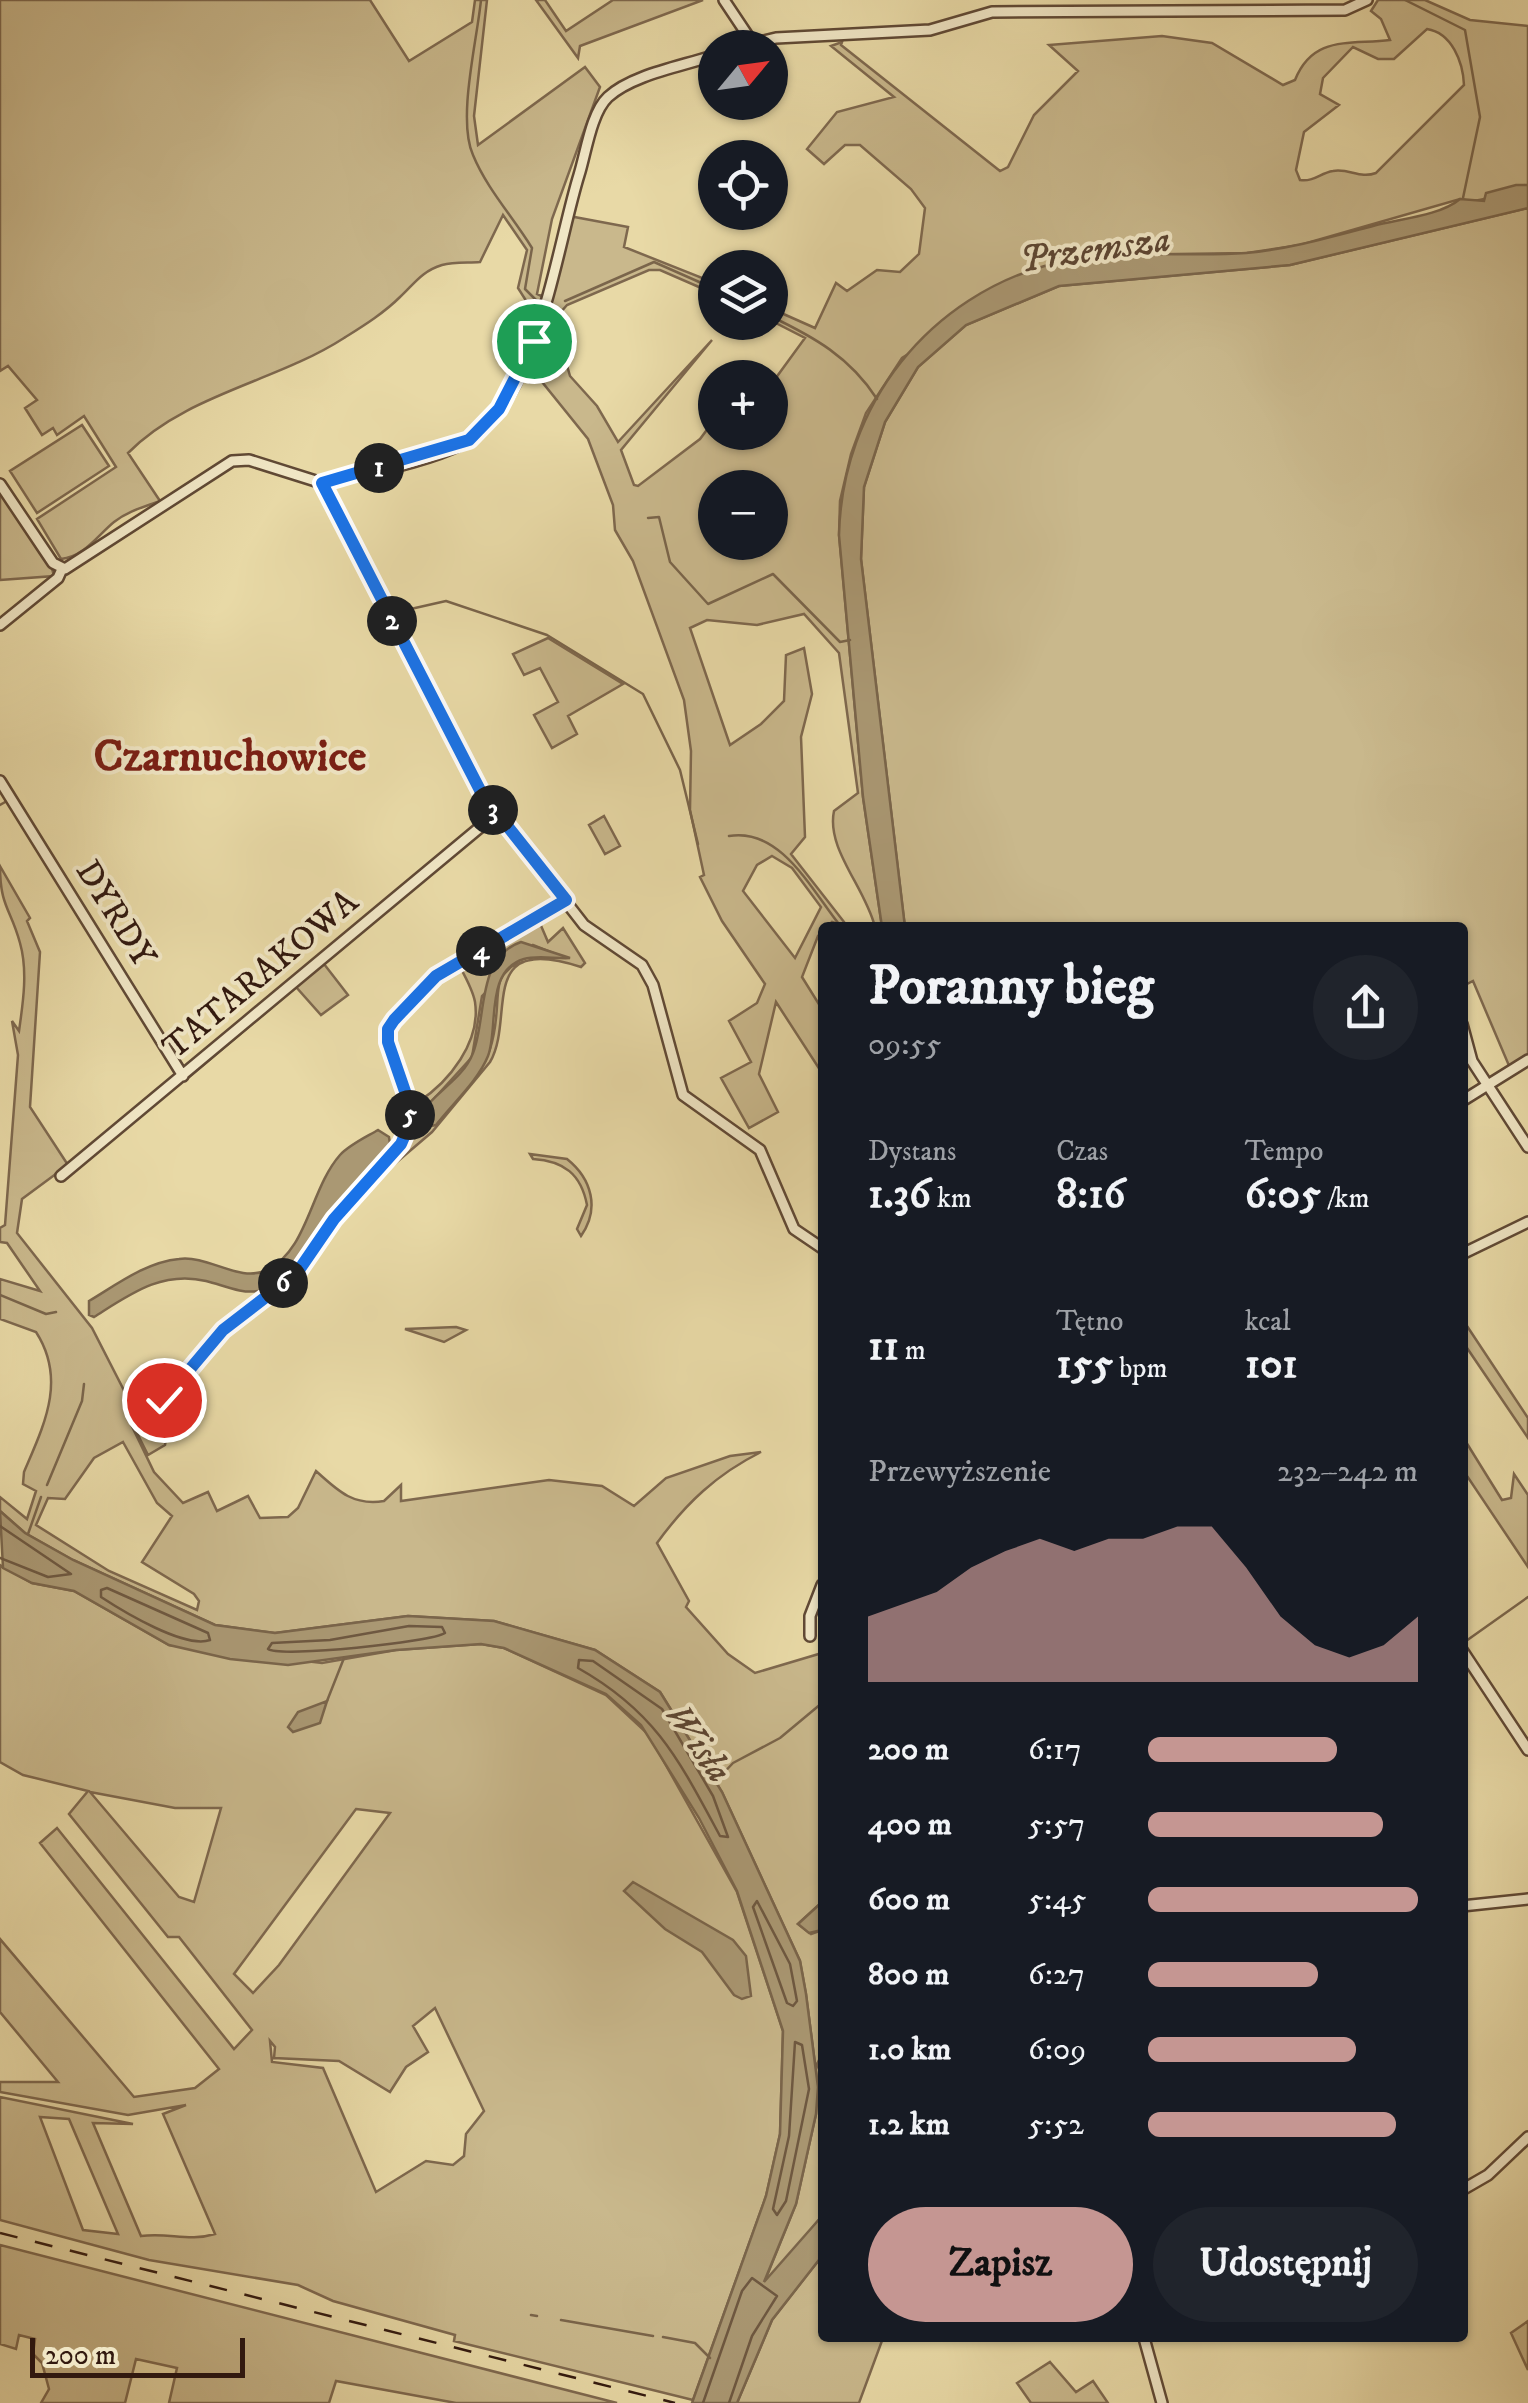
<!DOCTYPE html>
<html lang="pl">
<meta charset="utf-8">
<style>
body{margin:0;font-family:"IM FELL DW Pica",serif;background:#20242c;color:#f1f3f6;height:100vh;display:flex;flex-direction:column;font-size:38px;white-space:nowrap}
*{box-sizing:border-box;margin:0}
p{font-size:32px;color:#9ea1a6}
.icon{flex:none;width:55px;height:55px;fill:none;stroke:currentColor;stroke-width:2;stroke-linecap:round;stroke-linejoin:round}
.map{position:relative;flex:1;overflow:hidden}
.side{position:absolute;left:818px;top:922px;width:650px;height:1420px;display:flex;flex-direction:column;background:#171b24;border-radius:10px;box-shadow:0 2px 8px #0004}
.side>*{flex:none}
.needle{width:65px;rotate:61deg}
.buttons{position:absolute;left:698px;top:30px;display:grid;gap:20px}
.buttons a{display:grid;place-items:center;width:90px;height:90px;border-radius:50%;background:#171b24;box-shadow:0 2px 8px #0004;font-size:50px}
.scale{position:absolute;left:30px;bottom:25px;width:215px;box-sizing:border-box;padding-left:10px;border:5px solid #32190f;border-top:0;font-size:28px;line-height:35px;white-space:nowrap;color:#32190f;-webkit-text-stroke:8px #f0e6c5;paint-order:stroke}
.pin{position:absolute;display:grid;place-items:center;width:85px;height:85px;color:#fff;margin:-42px;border:5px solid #fff;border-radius:50%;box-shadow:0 2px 10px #0007}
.km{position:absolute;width:50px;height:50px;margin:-25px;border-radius:50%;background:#222;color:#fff;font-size:28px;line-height:50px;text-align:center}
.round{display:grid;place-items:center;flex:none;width:105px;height:105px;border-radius:52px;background:#20242c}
.overview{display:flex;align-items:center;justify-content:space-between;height:170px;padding:0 50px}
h1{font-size:55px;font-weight:800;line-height:75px}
.stats{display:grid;grid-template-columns:repeat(3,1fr);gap:15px;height:170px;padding:10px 50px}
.stats div{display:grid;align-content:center}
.stats b{font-size:42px;font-weight:800}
.stats small{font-size:28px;font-weight:400}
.stats p{font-size:28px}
.chart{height:280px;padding:20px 50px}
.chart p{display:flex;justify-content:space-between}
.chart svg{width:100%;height:180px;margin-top:10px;fill:#c59692;opacity:.7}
.primary-button{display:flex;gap:20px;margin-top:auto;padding:20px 50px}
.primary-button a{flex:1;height:115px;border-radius:60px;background:#c59692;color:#111;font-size:40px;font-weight:800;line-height:115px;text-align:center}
.primary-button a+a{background:#20242c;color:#f1f3f6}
ul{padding:0 50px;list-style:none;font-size:32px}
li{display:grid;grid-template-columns:160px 120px 1fr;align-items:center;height:75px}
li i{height:25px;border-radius:12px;background:#c59692}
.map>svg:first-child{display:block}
.green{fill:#c9b88c;stroke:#7e684e;stroke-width:2.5;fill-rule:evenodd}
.water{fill:#aa9873;stroke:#7a654b;stroke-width:2.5}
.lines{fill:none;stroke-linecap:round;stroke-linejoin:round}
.shore{stroke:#6e5841;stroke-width:2.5}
.stream{stroke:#7a654b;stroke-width:2.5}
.minor-casing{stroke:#604935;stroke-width:14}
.minor{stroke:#f0e6c5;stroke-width:9}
.rail{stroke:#32190f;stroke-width:2.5;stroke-dasharray:18 18;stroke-linecap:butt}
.route-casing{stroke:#fff;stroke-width:20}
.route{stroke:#1a73e8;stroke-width:12}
.labels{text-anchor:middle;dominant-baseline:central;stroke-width:8;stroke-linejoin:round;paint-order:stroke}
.street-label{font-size:35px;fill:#32190f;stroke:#f0e6c5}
.water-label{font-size:38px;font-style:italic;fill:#5c4532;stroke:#f0e6c5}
.district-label{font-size:45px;font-weight:bold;fill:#7a1f14;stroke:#f0e6c5}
</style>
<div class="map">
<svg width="1528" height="2403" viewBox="0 0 1528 2403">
<rect width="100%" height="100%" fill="#e8d9a6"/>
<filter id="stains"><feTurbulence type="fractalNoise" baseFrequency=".002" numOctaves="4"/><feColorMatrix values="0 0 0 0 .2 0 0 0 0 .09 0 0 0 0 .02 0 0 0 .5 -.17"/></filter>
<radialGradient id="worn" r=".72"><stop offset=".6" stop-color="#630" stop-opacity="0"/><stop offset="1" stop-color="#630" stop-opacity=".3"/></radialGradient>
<path class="green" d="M0,0h370l39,61 63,-39 3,-22h12l-13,116 4,29 107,-78 15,20 -48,132 -15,75 9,4 -26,65 -6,-17 18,-36 -14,-22 9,-38 -24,-35 -23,47c-12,1 -26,0 -38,3 -20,6 -28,19 -42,32 -16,16 -37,29 -56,41 -68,44 -158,56 -216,115l32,48c-16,6 -32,10 -46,21 -16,13 -30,35 -53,37l-24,-40 79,-52 -32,-51 -27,19 -4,-7 -11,7 -17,-27 12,-8 -29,-34 -8,5z
M536,0h9l21,31 47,-31h90l-123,46 -2,12z
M1378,0h47l45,20 58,6v159c-26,0 -41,22 -68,14l-160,46 -53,8 -140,2 -51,8 -154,95 -36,55 -15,41 -11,47 -1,34 24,262 19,130h-7c-10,-40 -49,-78 -41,-116l24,-18 -19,-140 -35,-39 -47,11 -50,-5 -17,8 40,117 31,-21 23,-23 2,-46 18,-7 8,46 -11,43 4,100 -14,17 57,73 -16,-5 -14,14 -16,41 20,32v64l-46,-71 -17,72 19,38 -29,16 -28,-50 30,-16 -22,-41 28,-18 8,-19 -43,-63 -22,-44 4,-2 -14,-65 1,-59 -7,-51 -51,-139 -18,-31 -2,-25 -25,-66 -50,-62 -8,5 -7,-12 26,-56 20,-98 59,11 -4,20 91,36v11l-55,-24h-11l-82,35 -13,15 16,56 27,30 21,36 94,-102 -91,110 13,35 4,1 62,-47 15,-20v13h55v-46l35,-48 -35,-18v-12l45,20 21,-45 11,8 30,-21 23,2 19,-18 6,-46 -14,-19 -51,-44h-15l-21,19 -17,-15 30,-37 57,-15 -63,-51 11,-4 -1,3 159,126 8,-4 26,-52 44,-44 -29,-26 113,-9 50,7 71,42 12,-5c18,-45 54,-35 95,-40l-9,-21 -10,-8zM1427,29c25,4 36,33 37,56l-88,88c-16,6 -27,-5 -43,-2 -13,2 -19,11 -33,9l-4,-10 8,-38 35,-27 -19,-11 3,-16 30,-31 25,12h16zM715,488h55v54h-55zM772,856l20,12 29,39 -26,51 -52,-67 14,-26z
M1528,208v849l-18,11 -37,-87 -10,5 -1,-58h-557l-44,-369 3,-72 21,-65 33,-55 48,-42 93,-39 231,-21z
M82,425l27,41 -72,47 -27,-42z
M0,491l51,74 3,11 -54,4z
M548,638l75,46 -55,32 9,18 -25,14 -18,-33 24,-13 -18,-34 -16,7 -11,-21z
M604,816l16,30 -15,8 -16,-29z
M0,866l30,52 -3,3 13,31 -10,155 38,58 -46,34 -5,34 75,95 39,76 13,-7 5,-11 -4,-10 15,-13 7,7 14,-5 5,5 -28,27 -31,19 27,56 29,31 25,-11 9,19 31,-15 12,22 28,-1 10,-9 18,-37c22,20 37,35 68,30l17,-16v16l148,-21 53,6 32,20 32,-28 64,-22 31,-4c-44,22 -75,51 -104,91l32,58 -3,6 42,47 27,19 67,-20v249l-24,22 13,10 11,-4v124l-5,10 5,13v139l-53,65 -5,2 32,-79 20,-90 2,-27 -12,-93 -6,-33 -78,-169 -62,-100 -65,-42 -101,-29 -86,-5 -133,17 -60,-8 -142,-65 -48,-27 -25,-22v-14l27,22 9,-28 -13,-7 1,-12c20,-47 43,-92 12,-140l-36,-13v-40l40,12 -33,-48 -7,-1v-14l5,-3 13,-170 -6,-34 7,10c4,-28 9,-60 1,-88 -9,-34 -20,-36 -20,-77zM123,1442l34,61 15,13 -30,46 52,32 5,7 -2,9 -88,-39 -73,-46 12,-27 17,1 29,-41z
M423,881l-99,83 24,31 -27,20 -25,-28 -108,91 230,-196z
M539,921l9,21 15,-14 22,35 -4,4c-106,-35 -65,51 -91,95l-58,70 -41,35 29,-45 5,5c16,-18 59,-58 65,-78 19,-58 -17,-90 73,-92l-30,-12 -51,51 -10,61 -51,56 -3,-11c31,-20 63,-60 57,-100 -2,-12 -10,-26 -16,-37z
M530,1154l37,5c25,20 33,50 14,77l-4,-7 10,-24c-6,-31 -23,-44 -54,-46z
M1463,1320l65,98v20l-65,-96z
M456,1327l10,3 -22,12 -39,-13z
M142,1414l10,23 16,-9 -3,17 -17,10 -17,-34z
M1466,1442l36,58 9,-2 3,-24 14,21v72l-65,-97z
M0,1565l32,18 42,8 95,54 153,18 74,-13 85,-6 23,4 102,47 43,40 88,157 46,139 -3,103 -14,62 -73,204 -239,-59 1,-6 -122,-34 -35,-16 -149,-25 -149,-40v-123l133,27 -40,-1 48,113c27,-4 48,6 74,-2l-52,-120 23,-9 -58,10 -128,-23v-10h58l-58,-70v-73l134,158 61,-9 24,-19 -179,-226 17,-15 177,221 18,-19 -73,-93h-11l-99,-123 19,-23 -65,-16 -23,-13zM90,1792l85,16h46l-27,94 -15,-5zM356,1809l34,4 -111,152 -26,28 -19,-19zM435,2008l49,103 -18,23 -2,22 -11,9 -27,-4 -50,31 -53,-124 -51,-6 -2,-21 5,6 -1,11 65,3 51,31 16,-25 22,-15 -15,-26zM40,2117l29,2 49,115 -35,-4z
M0,2245l617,158h-161l-120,-22 -7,22h-160l8,-35 -41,-9 -11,44h-84l8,-14 -7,-26 -9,-9 2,-15 -16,-4 -3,14 -16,-5z
M822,2256v82h61l-24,65h-122l35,-83z
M1528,2321v49l-17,-37z
M1050,2362l26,30 17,-11 15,22h-77l-14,-20z"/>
<path class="water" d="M1516,185h12v23l-238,57 -231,21 -93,39 -48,42 -33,55 -21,65 -3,72 44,368h-23l-19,-130 -24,-262c3,-130 90,-240 216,-272 61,-16 128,-5 191,-10 43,-4 85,-16 127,-27 25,-7 67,-10 87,-27l24,2 2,-8z
M521,942l49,16c-14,1 -33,-3 -46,1 -40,12 -25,69 -36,97 -10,25 -36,48 -52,69l-11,2 -4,-14c14,-21 42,-34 52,-60 14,-35 3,-96 48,-111z
M378,1130l11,7 1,7c-23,27 -105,142 -132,147 -17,3 -35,-6 -52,-10 -44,-11 -77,14 -112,36l-5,-2v-14c27,-16 57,-39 90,-42 30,-4 60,24 88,11 41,-20 43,-81 73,-115 9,-10 26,-18 38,-25z
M0,1511l25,22 48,27 142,65 60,8 133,-17 86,5 101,29 65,42 62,100 78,169 6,33 12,93 -2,27 -20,90 -32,78 58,-66v40l-50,64 -35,83h-45l74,-207 14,-62 3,-103 -46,-140 -38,-73 -58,-93 -35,-31 -102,-46 -23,-4 -85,6 -108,15 -58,-6 -61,-14 -95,-54 -42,-8 -29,-15z
M327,1701l-7,22 -27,9 -5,-5 10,-15z
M633,1882l100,58 13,16 5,40 -9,3 -8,-4 -32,-43 -37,-23 -41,-38z
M822,1902v28l-13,3 -11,-9z"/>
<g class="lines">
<path class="shore" d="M0,1526l71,48 -23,3 -48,-19
M107,1588l101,45 2,7c-25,9 -86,-28 -109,-43v-7z
M409,1626l33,1 3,6c-13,9 -164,25 -177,16l4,-6 58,-3z
M579,1660l14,1 69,48 51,87 15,41 -8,-1c-41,-76 -64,-124 -142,-168z
M757,1901l33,63 7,37 -4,5 -6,-3 -34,-96z
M795,2042l7,3 7,44 -23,112 -9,14 -4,-6 16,-73z
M703,2403l39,-112 10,-13 25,18 -25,40 -23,67"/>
<path class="stream" d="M481,0c-4,41 -24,119 -8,155 14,34 40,62 59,93l-7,41 12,12
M1405,0l60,30 15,87 -17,81
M565,301l89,-39 61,27
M770,316c44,21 80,41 107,83
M648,518l11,-1 11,45 38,42 65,-30 67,68 10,-2
M393,613l53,-12 101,34 96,59 37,76 18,74
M0,805l7,-4
M729,836c53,-9 84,57 113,92
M0,1295l46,19 10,-2
M47,1485l35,-84 2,-17
M28,1534l13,-37
M1466,1641l62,-44
M327,1701l17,-43
M716,1781l17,-18 47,-25 42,-35
M531,2315l6,1
M561,2320l92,16
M663,2337l32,6 15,15"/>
<g class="minor-casing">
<path id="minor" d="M724,0l28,42
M736,48l40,-10 154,-8 62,-18 353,-2 22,-10
M322,483c44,-11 100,-19 140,-39 75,-39 94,-195 117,-269 7,-22 12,-62 29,-78 25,-23 76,-31 107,-42
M0,484l53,79 12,6 167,-108 17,-1 73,23 160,311 102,131 58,40 11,20 30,110 77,55 34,79 28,19
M0,625l58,-47 4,-9
M0,781l183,295
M1462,1024l10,37 56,86
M1462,1101l66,-41
M61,1176l435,-362
M1462,1254l66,-32
M179,1422l-15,-22 59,-70 74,-57 37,-54 67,-75 9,-21v-21l-23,-66c9,-53 135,-105 179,-136
M810,1636v-20l12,-31
M1462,1650l66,100
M1462,1906l66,-7
M1462,2190l26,-15 40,-38
M1144,2338l18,65"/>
</g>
<use href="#minor" class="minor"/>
<path class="rail" d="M0,2233l675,170"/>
</g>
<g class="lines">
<g class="route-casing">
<path id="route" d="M164,1400l59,-70 74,-57 37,-54 67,-75 9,-21v-17l-22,-64v-13l6,-9 42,-44 130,-76 -84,-106 -160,-311 147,-43 30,-31 35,-68"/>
</g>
<use href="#route" class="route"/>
</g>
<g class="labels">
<g class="street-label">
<text transform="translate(115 914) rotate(58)">DYRDY</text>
<text transform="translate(261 975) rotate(-40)">TATARAKOWA</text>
</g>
<g class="water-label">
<text transform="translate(1095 250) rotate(-8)">Przemsza</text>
<text transform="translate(698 1743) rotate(55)">Wisła</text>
</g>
<g class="district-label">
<text x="230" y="757">Czarnuchowice</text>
</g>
</g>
<rect width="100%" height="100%" filter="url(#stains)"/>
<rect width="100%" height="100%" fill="url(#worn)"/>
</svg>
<div class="buttons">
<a><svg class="needle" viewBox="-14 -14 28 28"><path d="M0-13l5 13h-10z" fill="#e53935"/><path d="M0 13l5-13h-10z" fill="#9ea1a6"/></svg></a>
<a><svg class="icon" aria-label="locate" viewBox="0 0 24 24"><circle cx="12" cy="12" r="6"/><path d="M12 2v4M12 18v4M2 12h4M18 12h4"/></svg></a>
<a><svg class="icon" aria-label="layers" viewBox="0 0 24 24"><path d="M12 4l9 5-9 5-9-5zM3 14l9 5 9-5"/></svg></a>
<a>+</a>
<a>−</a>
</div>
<div class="scale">200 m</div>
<div class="pin" style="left:534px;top:341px;background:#1e9e55"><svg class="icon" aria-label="arrive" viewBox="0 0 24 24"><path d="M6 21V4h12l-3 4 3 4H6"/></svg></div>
<div class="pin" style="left:164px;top:1400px;background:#d93025"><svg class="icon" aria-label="check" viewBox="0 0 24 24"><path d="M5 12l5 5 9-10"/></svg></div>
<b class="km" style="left:379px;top:468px">1</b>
<b class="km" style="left:392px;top:621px">2</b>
<b class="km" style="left:493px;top:810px">3</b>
<b class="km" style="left:481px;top:951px">4</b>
<b class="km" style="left:410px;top:1115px">5</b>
<b class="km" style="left:283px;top:1283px">6</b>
<section class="side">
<div class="overview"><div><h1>Poranny bieg</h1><p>09:55</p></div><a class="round"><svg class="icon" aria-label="share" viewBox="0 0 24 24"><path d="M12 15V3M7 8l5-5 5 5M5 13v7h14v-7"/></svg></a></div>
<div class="stats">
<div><p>Dystans</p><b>1.36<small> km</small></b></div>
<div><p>Czas</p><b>8:16</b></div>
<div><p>Tempo</p><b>6:05<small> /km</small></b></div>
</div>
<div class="stats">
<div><b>11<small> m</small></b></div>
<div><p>Tętno</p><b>155<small> bpm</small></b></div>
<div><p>kcal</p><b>101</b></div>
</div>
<div class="chart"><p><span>Przewyższenie</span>232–242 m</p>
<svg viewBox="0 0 160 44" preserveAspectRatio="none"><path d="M0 44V28L10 25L20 22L30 16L40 12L50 9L60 12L70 9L80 9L90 6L100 6L110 16L120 28L130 35L140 38L150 35L160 28V44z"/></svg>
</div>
<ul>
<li><b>200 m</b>6:17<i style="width:70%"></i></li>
<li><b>400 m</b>5:57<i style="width:87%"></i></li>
<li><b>600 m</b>5:45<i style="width:100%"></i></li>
<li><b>800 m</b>6:27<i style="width:63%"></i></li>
<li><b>1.0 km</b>6:09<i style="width:77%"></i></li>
<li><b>1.2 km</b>5:52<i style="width:92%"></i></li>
</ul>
<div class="primary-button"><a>Zapisz</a><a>Udostępnij</a></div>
</section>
</div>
